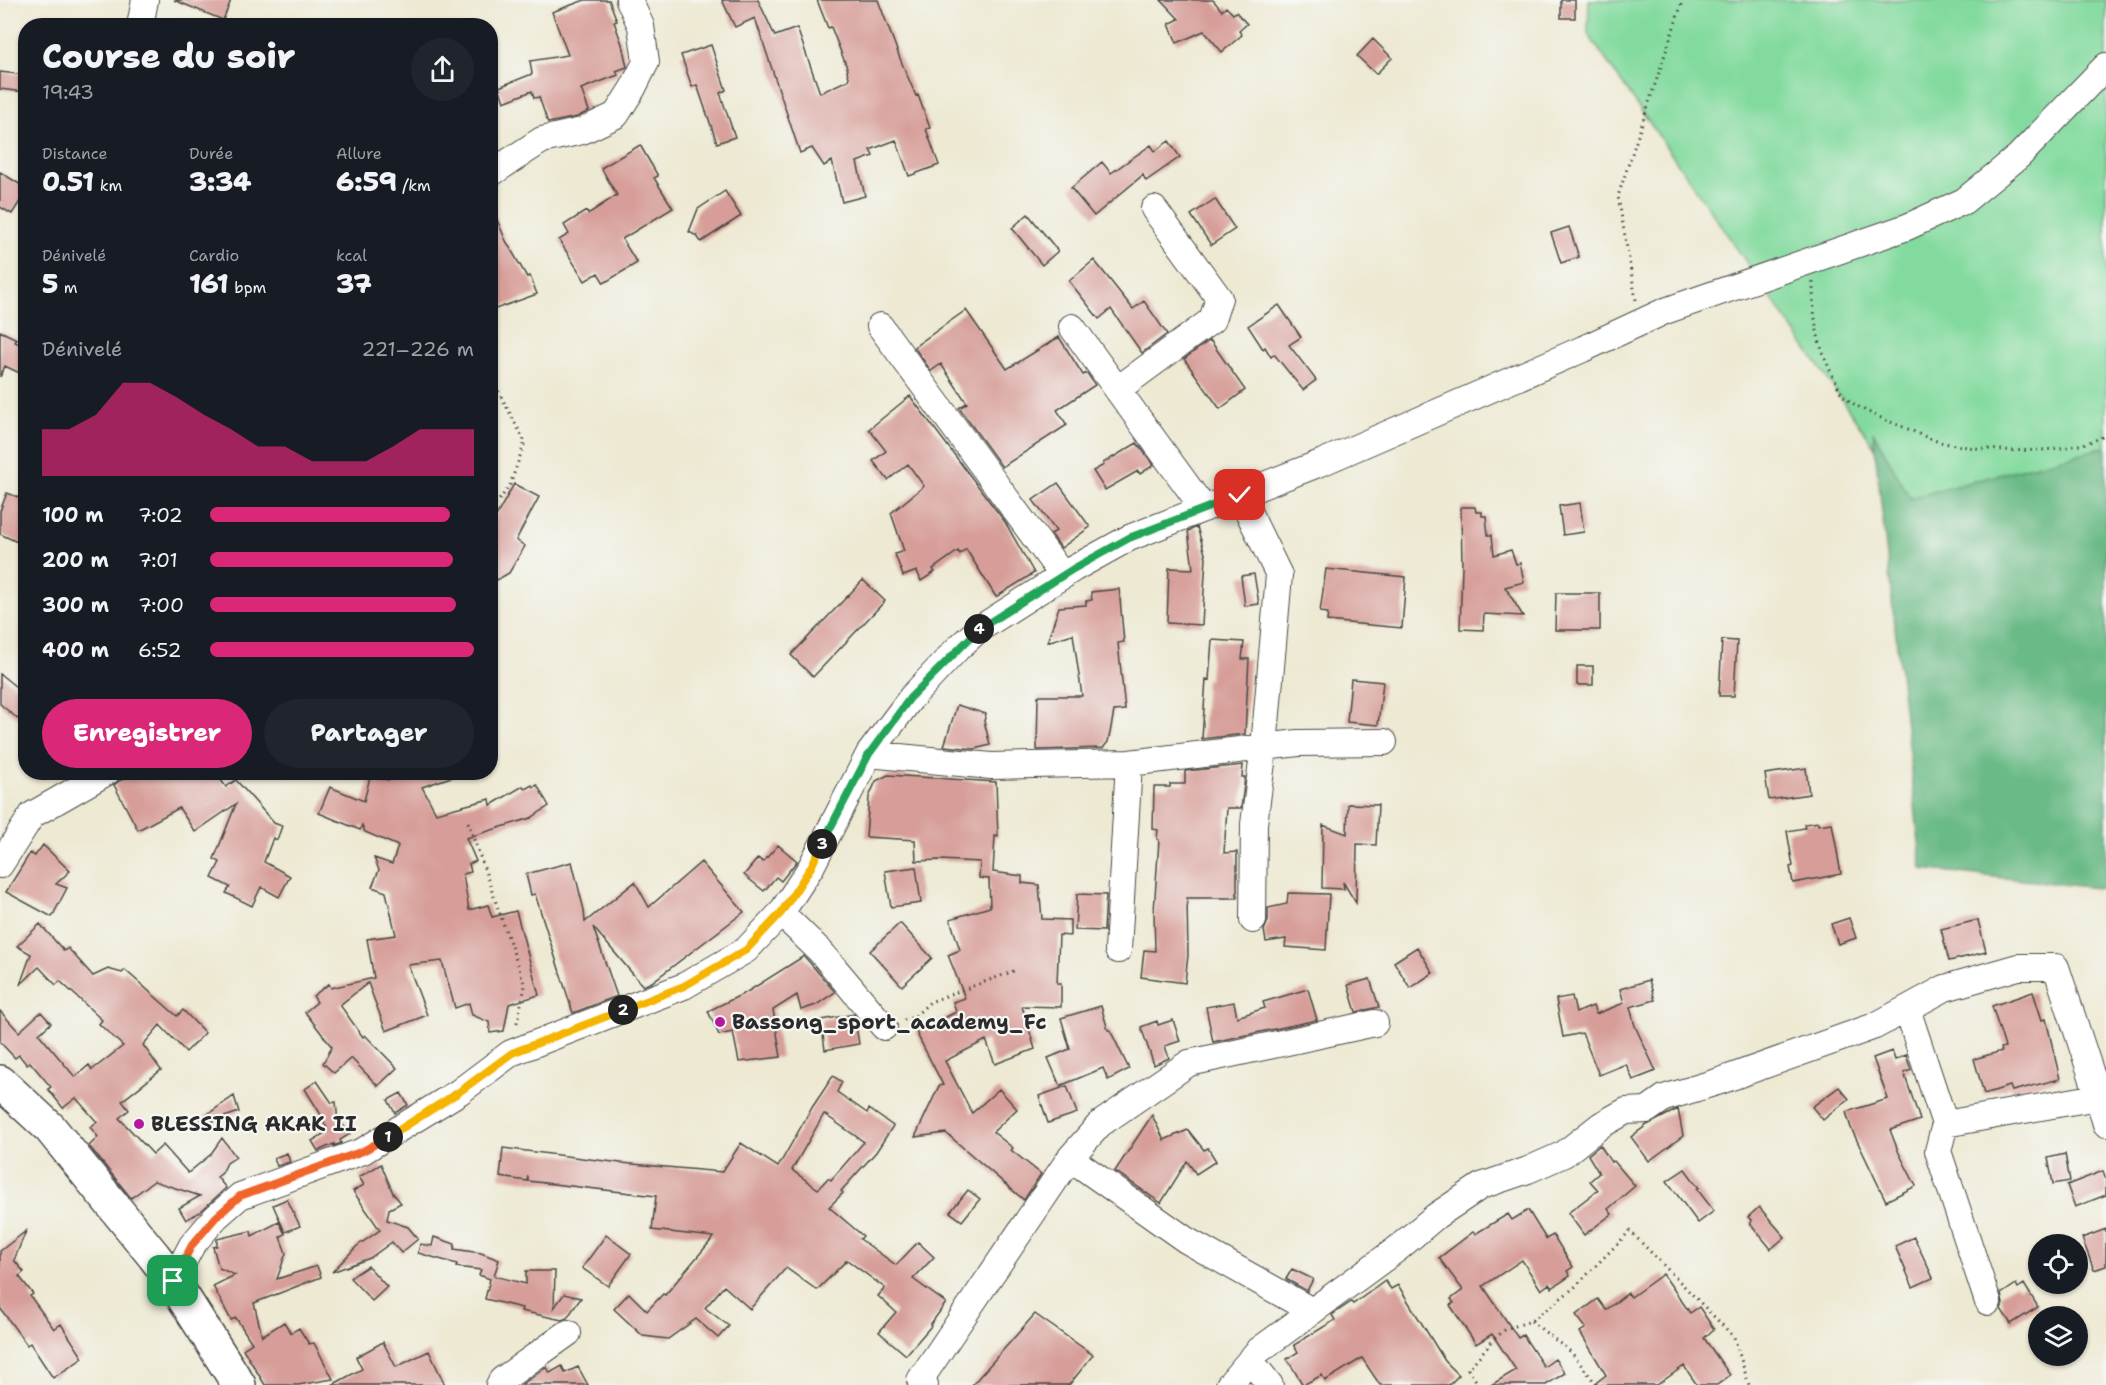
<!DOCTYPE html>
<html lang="fr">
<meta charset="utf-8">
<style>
body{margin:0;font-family:"Shantell Sans",sans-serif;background:#20242c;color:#f1f3f6;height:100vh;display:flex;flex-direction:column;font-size:22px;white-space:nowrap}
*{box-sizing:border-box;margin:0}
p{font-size:20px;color:#9ea1a6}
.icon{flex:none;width:33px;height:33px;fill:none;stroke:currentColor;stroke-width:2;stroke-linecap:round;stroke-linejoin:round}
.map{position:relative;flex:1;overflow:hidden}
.panel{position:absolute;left:18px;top:18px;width:480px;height:762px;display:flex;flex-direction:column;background:#171b24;border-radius:24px;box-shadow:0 2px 4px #0004}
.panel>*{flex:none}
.buttons{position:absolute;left:2028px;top:1234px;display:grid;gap:12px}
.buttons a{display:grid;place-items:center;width:60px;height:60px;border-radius:50%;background:#171b24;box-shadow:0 2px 4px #0004;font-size:30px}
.pin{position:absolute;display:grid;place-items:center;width:51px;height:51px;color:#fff;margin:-26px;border-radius:12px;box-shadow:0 3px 9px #0006}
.km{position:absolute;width:30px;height:30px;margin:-15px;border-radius:50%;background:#222;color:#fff;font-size:16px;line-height:30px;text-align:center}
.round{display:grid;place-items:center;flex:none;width:63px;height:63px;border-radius:32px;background:#20242c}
.summary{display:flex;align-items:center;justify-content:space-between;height:102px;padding:0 24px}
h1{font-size:33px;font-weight:800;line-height:45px}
.figures{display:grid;grid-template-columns:repeat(3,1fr);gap:9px;height:102px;padding:6px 24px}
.figures div{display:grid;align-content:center}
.figures b{font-size:26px;font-weight:800}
.figures small{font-size:16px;font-weight:400}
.figures p{font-size:16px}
.chart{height:168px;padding:12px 24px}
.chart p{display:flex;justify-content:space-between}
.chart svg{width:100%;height:108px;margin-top:6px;fill:#db2777;opacity:.7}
.action{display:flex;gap:12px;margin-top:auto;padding:12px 24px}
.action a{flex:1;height:69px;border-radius:36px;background:#db2777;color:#fff;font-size:24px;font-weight:800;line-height:69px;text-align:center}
.action a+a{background:#20242c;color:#f1f3f6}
ul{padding:0 24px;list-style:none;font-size:20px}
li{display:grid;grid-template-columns:96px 72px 1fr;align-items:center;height:45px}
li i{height:15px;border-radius:8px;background:#db2777}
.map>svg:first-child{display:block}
.green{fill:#82da9e;stroke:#568264;stroke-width:1.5}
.forest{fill:#69ba85;stroke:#4a7258;stroke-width:1.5}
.building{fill:#d79e99;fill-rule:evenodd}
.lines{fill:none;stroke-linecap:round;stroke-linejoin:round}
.minor-casing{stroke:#484844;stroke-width:28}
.highway-casing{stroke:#484844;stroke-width:36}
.path{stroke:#484844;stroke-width:3;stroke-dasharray:1.5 4.5;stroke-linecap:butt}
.minor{stroke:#fff;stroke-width:26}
.highway{stroke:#fff;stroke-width:33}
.split-1-casing{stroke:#fff;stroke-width:12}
.split-2-casing{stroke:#fff;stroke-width:12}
.split-3-casing{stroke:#fff;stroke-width:12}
.split-4-casing{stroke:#fff;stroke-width:12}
.split-5-casing{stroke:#fff;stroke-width:12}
.split-1{stroke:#f0652b;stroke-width:8}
.split-2{stroke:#f5b400;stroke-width:8}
.split-3{stroke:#f5b400;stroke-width:8}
.split-4{stroke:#22a559;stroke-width:8}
.split-5{stroke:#22a559;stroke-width:8}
.poi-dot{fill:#b5179e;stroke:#f6f6f2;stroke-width:2}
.labels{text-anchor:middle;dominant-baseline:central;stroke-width:4.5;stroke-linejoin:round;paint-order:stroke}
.poi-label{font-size:21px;font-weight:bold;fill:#2b2b2b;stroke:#f6f6f2;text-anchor:start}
</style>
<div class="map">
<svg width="2106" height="1385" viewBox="0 0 2106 1385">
<rect width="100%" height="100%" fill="#f6f6f2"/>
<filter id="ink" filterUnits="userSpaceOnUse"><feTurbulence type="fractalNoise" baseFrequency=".0167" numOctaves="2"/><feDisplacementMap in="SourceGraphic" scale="12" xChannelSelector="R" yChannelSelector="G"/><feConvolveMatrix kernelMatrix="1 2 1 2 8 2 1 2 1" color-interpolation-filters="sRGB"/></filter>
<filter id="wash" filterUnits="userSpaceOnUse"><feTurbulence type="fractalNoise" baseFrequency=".008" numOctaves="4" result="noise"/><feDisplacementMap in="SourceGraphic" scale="24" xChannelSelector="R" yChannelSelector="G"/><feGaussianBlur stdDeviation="1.35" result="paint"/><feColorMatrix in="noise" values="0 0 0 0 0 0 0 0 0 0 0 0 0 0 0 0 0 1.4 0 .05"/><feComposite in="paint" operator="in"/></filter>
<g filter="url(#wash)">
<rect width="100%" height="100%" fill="#ede9d3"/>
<path class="green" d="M1589,0h517v447l-196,51 -322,-464z"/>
<path class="forest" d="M1873,431l37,67 196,-51v442l-184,-20z"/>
<g id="blocks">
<path class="building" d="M174,0h57l-8,20z
M585,0h24l8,21 -3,1 8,22 5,23 -11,4 2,4 -37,14 8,22 -12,6 -29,6 -9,-26 -5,1 -2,-7 -28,11 -5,-15 33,-13 -2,-13 38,-6 -16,-43z
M722,0h36l17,36 22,-8 23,65 28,-13 1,-3 -2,-6 1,-1 -17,-43 -3,1 -11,-28h61l23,61 15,35 2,-1 12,33 -4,1 13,36 -30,11 -13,-36 -26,10 3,6 -16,6 8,34 -23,6 -10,-41 -8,5 -12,-18 -12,5 -45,-135 -20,9z
M1161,0h52l9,11 4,-4 7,7 3,-2 11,12 -8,7 3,4 -20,17 -18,-21 -27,12 -8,-19 10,-5z
M1561,0h14v18h-14z
M1373,39l19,19 -16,16 -19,-18z
M711,45l15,45 -6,3 15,44 -18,6 -20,-58 -5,2 -11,-32z
M0,72l26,3 -2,17 -24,-3z
M1169,141l11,16 -34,24 -3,-6 -49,41 -23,-28 31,-26 9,11 40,-28 4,6z
M640,145l18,31 -4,2 19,30 -51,31 15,24 -33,20 -6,-10 -13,8 -26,-41 10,-6 -5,-9 22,-14 2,3 29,-19 -16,-27z
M0,172l26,16v4l-14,22 -12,-7z
M725,191l16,25 -40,26 -4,-6 -8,-4 9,-23z
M1215,199l20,30 -24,16 -20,-30z
M490,203l16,38 21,36 3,-1 7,18 -47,17z
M1028,214l30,37 -16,14 -30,-37z
M1569,227l10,30 -18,6 -10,-30z
M1094,260l39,49 11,-8 23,33 -25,19 -31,-44 -12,10 -30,-38z
M1279,305l22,32 -12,8 27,35 -13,10 -29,-36 -3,3 -6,-10 -2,2 -15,-23z
M966,310l41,59 52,-32 24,38 4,-2 8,12 -38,25 10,15 -65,42 -43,-59 8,-5 -26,-39 -10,7 -17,-24z
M0,331l17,8 -2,3 11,5v29l-21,-10 -5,11z
M1210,340l35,50 -25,19 -36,-50z
M910,396l95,126 29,51 -38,24 -30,-48 -6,5 -2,-3 -25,18 2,3 -14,9 -4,-10 -14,5 -8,-22 9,-3 -13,-38 33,-27 -16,-22 -20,16 -15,-19 13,-10 -17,-22z
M1137,443l17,22 -14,9 -2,-3 -33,19 -12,-19 11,-6 -1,-2z
M1058,483l32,44 -29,21 -10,-14 5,-3 -23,-31z
M514,484l25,13 -23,43 9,6 -16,27 -19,11v-57z
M7,493l19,7v46l-26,-12v-23z
M1580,503l4,29 -21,3 -4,-29z
M1461,507h14l1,5h6v4h4l2,19h4l2,20 17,-5 5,14 4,-1 4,19 -19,5 18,29 -39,-2 -1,16 -23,-1 2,-62z
M1197,527l9,30 -4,68 -35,-2 2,-55 24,1 -5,-38z
M1326,569l80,8 -4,51 -75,-7 1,-8 -8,-1z
M1254,574l5,30 -14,2 -4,-30z
M863,580l22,21 -72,76 -22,-22z
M1119,589l5,53 -6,1 7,67 -11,1 -4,22 -2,9 -5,6 -66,2 1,-54h44l-9,-62 -26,8 12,-35 27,-2v-4l6,-1 -1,-8z
M1556,593h44v37h-45z
M1212,640l32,2 -2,17h7l-4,75 -43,5 4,-60 3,1z
M1722,640l15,1 -3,55h-15z
M1577,666h16v19h-16z
M0,674l26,21v15l-8,9 -18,-15z
M1351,679l32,3 -5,43 -31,-3z
M957,705l29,9 -2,7 6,24 -15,4 -31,-3z
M1243,765l-1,12h3l-4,31h-14l-3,45 13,-1v46h-50l1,57 -3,28 -44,-6 3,-27 11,1 -1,-40 5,-71 -2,-1 1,-9 -5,-1 1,-42h16v-3h15v-13z
M1806,768l3,26 -40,6 -4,-26z
M141,772h74l11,15 10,-7 38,43 8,3 -5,14 -4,-2 -9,24 26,14 -11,21 -18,-10 -9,19 -26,-13 4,-6 -18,-9 8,-16 -6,-3 22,-55 -41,28 -16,-24 -41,22 -24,-45 5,-4z
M392,772h64l1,3 -35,12 14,26 54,-14 1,6 32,-19 2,3 7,-4 1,2 4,-2 12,21 -18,12 -65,20 10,23 -7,3 2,8 -8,2 6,36 19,-5 4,12 24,-6 23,84 -30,9 -5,27 -14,2 -1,-11 -17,-7 -3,-12 -14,5 -13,-47 -34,4 19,50 -41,16 -18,-48 -28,22 23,32 2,-2 32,33 -19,18 -27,-28 -17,15 -11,-10 9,-16 -27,-35 12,-10 -4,-6 16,-12 2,4 43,-10 -7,-39 29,-4 -10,-43 -14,-5 7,-17 -5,-12 18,6 6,-18 -33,-14 -3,-7 -2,5 -41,-17 11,-26 34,14 6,-24 19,3z
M888,775l108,7 2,55 -3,-1 -2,36 29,4v7l17,2 3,34 28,1v16l-11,-1 -2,48h4v24l-39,-1 13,43 -40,15 -9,-24 -41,21 27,52 27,-24 18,20 -24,23 20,16 -2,2 30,24 -17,26 -78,-67 -31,4 24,-51 4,-1 -27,-53 40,-20 -3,-10 12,-4 -17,-43 12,-5 -10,-31 40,-12 -1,-28 -10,-1 1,-16 -40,-2 -24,1 -1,-21 -49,-3 3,-40 7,-16z
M1348,804l30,1 -2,40 -19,-1 -1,59 -13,-21 1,7 -22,-1 1,-63 24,9z
M1818,822v3l14,-2 9,51 -48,9 -3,-16 3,-1 -6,-35 18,-3 -1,-4z
M43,845l27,26 -14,13 11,4 -15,29 -46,-25 24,-39 5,3z
M778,845l19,16 -16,20 -5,-4 -12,14 -20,-16 14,-17 5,4z
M572,862l12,48 1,12 50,-40 14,25 52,-45 43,50 -92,70 -9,4 -50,-59 24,69 -44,17 -38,-119 -4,1 -5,-21z
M916,867l5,36 -30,4 -6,-36z
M1288,893l41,1 -3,56 -41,-3 1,-8 -20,3 -2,-12 4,-9v-13l19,-4z
M1077,894l29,1 -2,36 -29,-1z
M1849,918l7,20 -18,6 -7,-20z
M1978,920l8,32 -37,9 -8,-32z
M900,923l32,35 -30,28 -32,-35z
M40,924l24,27 4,-3 25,28 15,-7 14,4 3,-3 52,46 6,-6 22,23 -19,19 -26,-27 -17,20 18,25 -39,31 7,9 -10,8 34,36 10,-9 25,28 22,-18 12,-17 14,19 -9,6 -5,10 -5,4 9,11 -26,24 -14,8 -7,-12 21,-12 -46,-15 -23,17 -42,-52 9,-9 -8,-10 7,-5 -21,-24 -13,10 -15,-19 3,-2 -21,-25 -3,3 -8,-10 -4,3 -15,-16v-31l19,21 22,-20 10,11 -12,11 36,43 14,-12 3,5 31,-24 -24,-22 3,-4 -42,-39 -4,4 -17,-18 -19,18 11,-31 -14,-8z
M1417,947l16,26 -23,15 -16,-26z
M804,956l31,36 -19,13 -15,5 -4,-15 -24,15 8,47 -42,5 -6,-30 -14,3 -11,-24 39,-19z
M1370,979l9,28 -23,5 -8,-27z
M1649,980l6,20 -25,7 5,19 21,45 -23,9 -7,-16 -27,11 -17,-42 -19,4 -7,-38 16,-3 4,17 17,-7 3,8 28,-11 -4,-14z
M1308,989l9,31 -104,22 -7,-35 28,-5 3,15 28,-9 -2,-6z
M2033,992l9,28 4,-1 14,60 -48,12 -2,-5 -26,8 -10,-35 28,-8 -1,-3 4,-1 -13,-41z
M1101,1006l7,24h2l19,39 -21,11 -5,-12 -43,18 -12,-28 22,-9 -9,-31z
M854,1014l5,30 -34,6 -4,-30z
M1173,1020l7,21 -15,5 4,12 -15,7 -13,-38 16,-6 1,4z
M1892,1051l3,9 11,-5 5,15 -7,3 16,47 -30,10 9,23 17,33 -30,15 -35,-73 -5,-16 42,-13 -15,-41z
M833,1076l9,6 -5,10 30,21 2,-4 24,17 -17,26 -35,39 2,2 -14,14 34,29 -3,3 36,26 22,-23 16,15 -21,22 33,24 -16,22 1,1 -25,29 -27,-23 17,-20 -18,-16 7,-8 -38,-28 -30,30 -31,-22 -36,41 -26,-23 -19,22 24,18 -11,12 -22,-19 -28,20 -25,-3 -29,-27 15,-16 18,18 16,-17 2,1 49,-58 -62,-7 4,-34 -128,-15v-5l-1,5 -27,-4 3,-29 118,15 101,9 19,-29 37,24 35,-61zM824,1114l40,28 -33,38 -3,-2 -10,11 -26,-19z
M317,1081l15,22 4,-1 2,20 2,-1 10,13 -10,6 1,3 -7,3v-2l-16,7 -6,-10 16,-10 -8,-18 -15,-24z
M1067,1086l10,27 -29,10 -9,-27z
M1839,1087l10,12 -26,21 -11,-13z
M401,1093l7,12 -13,8 -7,-13z
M234,1096l5,16 -38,13 -3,-4z
M1678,1109l5,27 -34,25 -18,-24 16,-12z
M1152,1115l12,25 24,-10 16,20 4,-2 8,13 -20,13 -9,-13 -26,42 -46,-32z
M1600,1145l11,17 3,-1 21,25 -27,23 4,5 -28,21 -16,-22 30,-23 -8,-9 9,-8 -11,-18z
M287,1153l3,9 -13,4 -3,-8z
M2065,1154l5,27 -17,3 -5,-26z
M381,1164l12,29 8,10 -12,6 -2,11 21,7 10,12 -17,14 -9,-11 -22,16 -38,14 25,-26 23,-16 -27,-39 11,-6 -5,-8z
M1685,1169l14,19 -2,1 17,22 -16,12 -31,-42z
M2103,1171l3,10v14l-31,12 -8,-22z
M968,1190l12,9 -18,22 -12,-9z
M287,1199l13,27 -15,6 -12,-27z
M1759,1207l26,30 -14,12 -21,-26 2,-2 -4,-4z
M1528,1210l18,29 7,-4 20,32 -6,4 3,5 -18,12 -3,-4 -8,6 -19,-30 -39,26 35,52 5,-3 21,32 11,-8 10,14 -19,12h-55l25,-15 -24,-36 -16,10 -26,-39 4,-2 -3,-4 12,-9 -24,-32 34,-26 2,2 33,-20 4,6z
M279,1222l6,12 -5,3 6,16 -9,26 40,-13 4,11 -67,26 8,33 22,-14 7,11 8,-5 10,16 5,-1 19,36 -35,6h-33l-22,-36 9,-6 -16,-25 -5,2 -18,-34 22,-11 -16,-7 -6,-21 4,-1v-7l34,-8 1,5z
M2106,1229v37l-12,4 -12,-32z
M26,1231l-12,29 10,12 -5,4 14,18 -3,2 24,33 7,-5 22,34 -30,20 -23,-35 -3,2 -27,-37v-57z
M606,1235l25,19 -23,32 -26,-18z
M434,1237l21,7 -1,5 27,4 18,7 -5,16 32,8v-13h29l-1,37 10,-14 17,4 -14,20 -5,2 -41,-9 1,-3 -37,-9 5,-20 -11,-4 2,-5 -25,-3 1,-3 -39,-11 2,-9 12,2z
M1914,1237l19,41 -20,9 -18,-41z
M368,1266l19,21 -15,14 -22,-23z
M1292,1269l21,10 -6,12 -21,-12z
M1663,1274l27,39 9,-6 15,22 -10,9 26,37 -13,10h-20l-13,-19 -27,19h-64l13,-10 -26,-43 6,-4 -10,-13 22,-16 8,11 22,-17 3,4z
M1385,1281l6,8 7,-4 47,76 14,14 -10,10h-69l-18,-27 -37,23 -3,-6 -19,10 -16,-26 11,-7 -4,-7 41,-25 -3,-5 19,-13 2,2z
M2016,1284l2,4 6,-4 14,23 -27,17 -10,-15 2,-5 -2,-10z
M1035,1314l58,41 -24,30h-97z
M383,1342l13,25 33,-16 16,34h-113l30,-16 -6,-12z
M562,1366l3,7 13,-6 10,18h-67l26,-18 3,6z"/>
</g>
</g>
<g filter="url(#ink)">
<use href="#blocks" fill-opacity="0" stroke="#484844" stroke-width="1.5"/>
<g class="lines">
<g class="minor-casing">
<path id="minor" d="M140,26l5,-26
M490,174l52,-34 40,-9 34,-16 17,-27 13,-26 -5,-36 -12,-26
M880,326l183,250
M1072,327l132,182
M1118,389l94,-69 7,-22 -65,-89
M1240,495l39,80 -15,172 -10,77 -1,96
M869,754l122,12 138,-3 169,-20 86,-1
M0,865l32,-50 75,-43
M781,913l39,38 64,76
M1118,950l11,-187
M1907,1009l38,115 -7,27 50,151
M2095,1086l11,38
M1945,1124l153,-27
M1070,1158l116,82 126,71
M173,1281l19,-36 24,-28 24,-21 123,-45 96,-59 52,-39 173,-67 62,-36 35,-37 30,-46 58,-113 42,-56 46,-49 22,-20 94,-60 56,-31 194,-76 260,-113 82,-38 242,-84 57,-26 55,-45 87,-90
M1250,1360l20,25
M499,1385l3,-5 66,-47
M925,1385l-5,-5 150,-222 30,-34 89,-61 186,-40
M1229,1385l29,-34 139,-102 39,-33 45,-30 47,-16 36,-16 37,-29 25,-14 21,-1 17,-12 56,-17 155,-55 70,-38 73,-21h38l39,119 11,1"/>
</g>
<g class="highway-casing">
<path id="highway" d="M0,1082l50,46 104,128 19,25 66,104"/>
</g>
<path class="path" d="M356,26l1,-11
M1813,282c0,36 4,64 21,96 3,5 5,12 8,16 11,13 41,25 56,31 14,5 28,13 42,17 43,10 127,15 166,-7
M1636,300l-18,-104 65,-196
M490,375l35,67 -15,43 -20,28
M468,822l57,164 -9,41
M904,1020l10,-3 16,-15 84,-31
M1531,1321l40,31 26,33
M1479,1385l-11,-16 27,-31 11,-9 25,-8 43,-33 56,-57 104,106 15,48"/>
<use href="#minor" class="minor"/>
<use href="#highway" class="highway"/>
</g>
</g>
<g class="lines" filter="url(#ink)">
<g class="split-1-casing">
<path id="split-1" d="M173,1281l19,-36 24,-28 24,-21 123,-45 25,-14"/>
</g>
<g class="split-2-casing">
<path id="split-2" d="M388,1137l71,-45 53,-39 111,-43"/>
</g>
<g class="split-3-casing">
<path id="split-3" d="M623,1010l61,-24 62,-36 35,-37 30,-46 11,-23"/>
</g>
<g class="split-4-casing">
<path id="split-4" d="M822,844l47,-90 41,-56 69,-69"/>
</g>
<g class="split-5-casing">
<path id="split-5" d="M979,629l94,-60 56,-31 111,-43"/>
</g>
<use href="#split-1" class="split-1"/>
<use href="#split-2" class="split-2"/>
<use href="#split-3" class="split-3"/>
<use href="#split-4" class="split-4"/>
<use href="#split-5" class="split-5"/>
</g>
<g class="poi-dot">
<circle cx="720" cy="1022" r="6"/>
<circle cx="139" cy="1124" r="6"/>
</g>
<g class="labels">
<g class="poi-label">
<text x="732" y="1022">Bassong_sport_academy_Fc</text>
<text x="151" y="1124">BLESSING AKAK II</text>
</g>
</g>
</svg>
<div class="buttons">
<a><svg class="icon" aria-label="locate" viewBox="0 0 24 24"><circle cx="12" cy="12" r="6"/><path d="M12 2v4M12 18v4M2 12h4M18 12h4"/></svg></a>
<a><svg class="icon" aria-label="layers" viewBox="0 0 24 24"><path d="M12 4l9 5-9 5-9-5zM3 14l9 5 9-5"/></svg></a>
</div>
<div class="pin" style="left:173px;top:1281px;background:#1e9e55"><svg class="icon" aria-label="arrive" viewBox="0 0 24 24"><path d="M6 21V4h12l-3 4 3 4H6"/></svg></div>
<div class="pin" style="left:1240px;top:495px;background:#d93025"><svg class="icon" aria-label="check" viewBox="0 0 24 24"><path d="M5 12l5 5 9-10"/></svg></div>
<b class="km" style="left:388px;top:1137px">1</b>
<b class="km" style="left:623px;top:1010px">2</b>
<b class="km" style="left:822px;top:844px">3</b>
<b class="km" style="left:979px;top:629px">4</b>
<section class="panel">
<div class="summary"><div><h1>Course du soir</h1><p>19:43</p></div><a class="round"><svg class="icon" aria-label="share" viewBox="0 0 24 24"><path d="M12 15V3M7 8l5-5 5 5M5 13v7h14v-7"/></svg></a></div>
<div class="figures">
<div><p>Distance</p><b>0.51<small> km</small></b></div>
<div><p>Durée</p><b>3:34</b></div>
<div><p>Allure</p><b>6:59<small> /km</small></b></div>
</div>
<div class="figures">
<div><p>Dénivelé</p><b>5<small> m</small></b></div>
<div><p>Cardio</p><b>161<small> bpm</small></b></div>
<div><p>kcal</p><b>37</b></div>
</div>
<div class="chart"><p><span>Dénivelé</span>221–226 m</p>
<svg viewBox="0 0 160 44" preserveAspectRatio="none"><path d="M0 44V25L10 25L20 19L30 6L40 6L50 12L60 19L70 25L80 32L90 32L100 38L110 38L120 38L130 32L140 25L150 25L160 25V44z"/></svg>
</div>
<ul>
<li><b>100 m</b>7:02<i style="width:91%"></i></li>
<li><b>200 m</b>7:01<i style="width:92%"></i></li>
<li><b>300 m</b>7:00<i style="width:93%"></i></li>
<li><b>400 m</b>6:52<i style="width:100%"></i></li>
</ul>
<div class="action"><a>Enregistrer</a><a>Partager</a></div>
</section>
</div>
